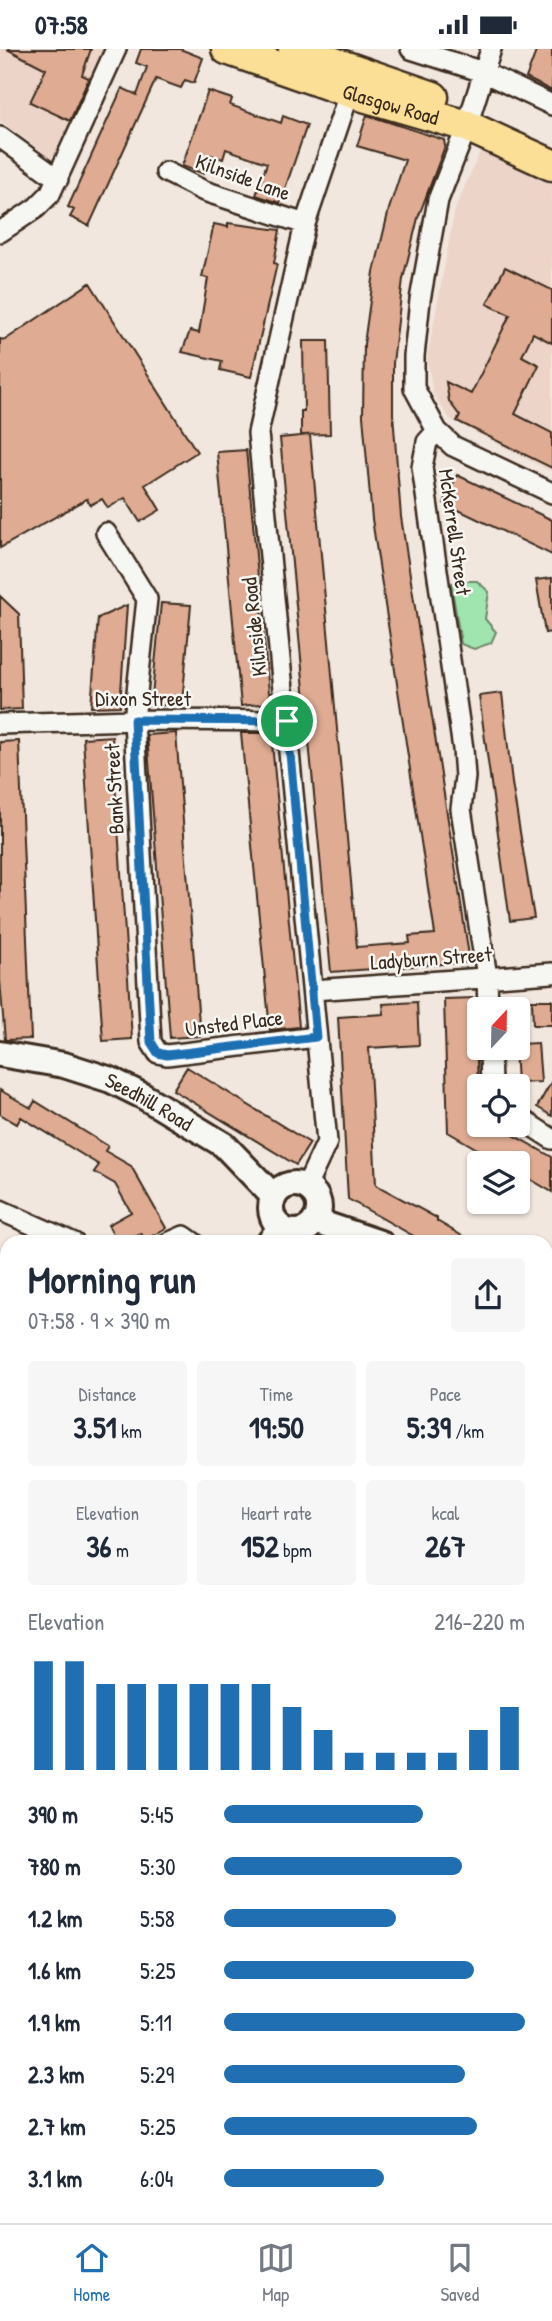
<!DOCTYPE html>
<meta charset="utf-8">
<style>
body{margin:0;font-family:"Patrick Hand",sans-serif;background:#f6f6f7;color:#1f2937;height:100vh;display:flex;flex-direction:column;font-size:26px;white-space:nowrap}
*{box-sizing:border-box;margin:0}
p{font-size:23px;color:#747a83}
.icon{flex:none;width:38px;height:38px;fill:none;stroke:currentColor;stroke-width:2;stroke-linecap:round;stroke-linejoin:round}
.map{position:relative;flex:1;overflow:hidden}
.side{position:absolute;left:0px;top:1186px;width:553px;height:989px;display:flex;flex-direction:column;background:#fff;border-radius:21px 21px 0 0;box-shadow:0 2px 5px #0004}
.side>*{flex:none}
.needle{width:46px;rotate:22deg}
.buttons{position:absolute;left:467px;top:948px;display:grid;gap:14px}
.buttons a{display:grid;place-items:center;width:63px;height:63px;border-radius:7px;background:#fff;box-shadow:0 2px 5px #0004;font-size:35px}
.pin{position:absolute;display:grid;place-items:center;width:60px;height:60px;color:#fff;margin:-30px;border:4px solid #fff;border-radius:50%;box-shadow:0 2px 7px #0007}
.round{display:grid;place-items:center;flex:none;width:74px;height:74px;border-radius:7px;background:#f6f6f7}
.summary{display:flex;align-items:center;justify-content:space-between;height:119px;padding:0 28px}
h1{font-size:38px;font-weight:700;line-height:52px}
.metrics{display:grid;grid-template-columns:repeat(3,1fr);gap:10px;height:119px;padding:7px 28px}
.metrics div{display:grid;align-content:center;border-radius:7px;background:#f6f6f7;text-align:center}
.metrics b{font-size:30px;font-weight:700}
.metrics small{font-size:19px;font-weight:400}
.metrics p{font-size:19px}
.chart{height:196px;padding:14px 28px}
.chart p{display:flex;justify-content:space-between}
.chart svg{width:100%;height:126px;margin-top:7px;stroke:#1f6fb2;stroke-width:6}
ul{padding:0 28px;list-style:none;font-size:23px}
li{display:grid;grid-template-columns:112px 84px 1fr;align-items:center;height:52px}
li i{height:18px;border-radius:9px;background:#1f6fb2}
.status{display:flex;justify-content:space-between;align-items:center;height:49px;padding:0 35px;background:#fff;direction:ltr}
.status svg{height:19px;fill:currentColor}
.menu{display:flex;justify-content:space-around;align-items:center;height:98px;border-top:2px solid #e0e1e3;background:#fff;font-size:19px;color:#747a83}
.menu a{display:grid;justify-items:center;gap:4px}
.menu .current{color:#1f6fb2}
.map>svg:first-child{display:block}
.built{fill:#ecd5c8}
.forest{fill:url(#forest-crowns);stroke:#6e8766;stroke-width:2}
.park{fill:#a0e4af;stroke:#6e8766;stroke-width:2}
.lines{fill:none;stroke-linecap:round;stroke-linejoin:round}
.river{stroke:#96c5f1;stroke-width:30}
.building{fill:#dfac93;stroke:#3b2a1e;stroke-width:2}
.minor-casing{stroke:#3b2a1e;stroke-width:24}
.tertiary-casing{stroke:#3b2a1e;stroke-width:30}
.primary-casing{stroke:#3b2a1e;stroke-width:35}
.minor{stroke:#f6f6f2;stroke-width:19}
.tertiary{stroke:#f6f6f2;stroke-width:24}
.primary{stroke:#fbdf96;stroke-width:30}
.route-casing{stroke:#fff;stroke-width:14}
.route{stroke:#1f6fb2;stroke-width:9}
.labels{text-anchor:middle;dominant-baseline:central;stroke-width:5;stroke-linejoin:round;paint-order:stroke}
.street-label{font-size:21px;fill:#3b2a1e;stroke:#f6f6f2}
</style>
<div class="status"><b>07:58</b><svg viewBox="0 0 49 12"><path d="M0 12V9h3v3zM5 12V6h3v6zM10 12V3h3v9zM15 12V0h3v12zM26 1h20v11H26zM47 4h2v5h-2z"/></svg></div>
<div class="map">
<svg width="552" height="2174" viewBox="0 0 552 2174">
<defs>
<pattern id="forest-crowns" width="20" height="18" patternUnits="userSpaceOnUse" patternTransform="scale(1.75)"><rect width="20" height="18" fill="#a0e4af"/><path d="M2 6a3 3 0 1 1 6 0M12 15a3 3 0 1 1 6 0" fill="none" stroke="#8bc496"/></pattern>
</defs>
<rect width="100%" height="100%" fill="#f1e7df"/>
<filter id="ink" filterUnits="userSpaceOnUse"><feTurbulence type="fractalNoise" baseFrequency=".0143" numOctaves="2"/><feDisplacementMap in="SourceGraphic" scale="14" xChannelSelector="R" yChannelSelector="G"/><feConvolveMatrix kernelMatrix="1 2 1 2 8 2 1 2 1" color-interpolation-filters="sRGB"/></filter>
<g filter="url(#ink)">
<path class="built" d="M0,0h110l-50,116 -60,-44z
M481,100l71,35v288l-102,-53 -17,-25 -6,-35 28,-150z"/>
<path class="forest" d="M0,1698l7,3v66l-7,-3z
M546,2162l6,5v7h-64l-8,-6h66z"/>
<path class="park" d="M462,532h15l12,11 -4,27 11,13 -5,11 -17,6 -13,-5 -10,-61z
M0,1764l7,3v261l-7,-4z"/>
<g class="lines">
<path class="river" d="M0,1672l7,3
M546,2109l6,6"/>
</g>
<path class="building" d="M7,0h84l-9,26 7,3 -19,43 -40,-19 16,-33z
M141,0h39l23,9 -9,25 -9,-3 -4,8 -25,-9 -67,147 -19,-9 4,-7 -6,-3 54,-119 15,7 10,-28 -11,-4z
M537,0h15v42l-26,-13z
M208,42l24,8 -2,6 51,18 2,-7 24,9 -27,78 -24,-8 11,-32 -41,-14 -3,10 -12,-4 -7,19 -22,-8z
M367,66l77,25 1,6 -27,72 -15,61 -10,84v51l8,103 69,445 -139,10 -51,-534 30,-3 47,512 53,-4 -1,-7 26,-2 -63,-415 -9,-103 1,-72 10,-72 15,-63 16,-49 -48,-14z
M228,174l52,7 -6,33 3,1 -26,113 -31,-7 2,-9 -40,-9 8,-21 9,2 9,-55 -6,-1 12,-53 14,3z
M505,218l47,23v53l-19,-10 -11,23 17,9 -24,49 37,19v35l-95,-47 3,-5 -11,-15 -3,-19 25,12 39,-79 -23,-11z
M90,234l107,169 -52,33 15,25 -20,12 -15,-24 -17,10 -6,-9 -12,6 -3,-6 -87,49v-209l5,1z
M303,292h25l2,93 -29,1v-24h3z
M246,401l24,253 -29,3 -24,-254z
M457,426l95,45v35l-108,-52z
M552,529v54l-7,1 -9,-53z
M0,547l19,18 3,95 -22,1z
M161,554l30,2 -9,99 -31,2z
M127,556l-7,101 -29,1 7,-89z
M502,644l10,90 22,135 -24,3 -31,-225z
M176,684l24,303 -30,2 -23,-303z
M241,684h30l28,294 -29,3z
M112,687l20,303 -29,2 -20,-303z
M19,692l12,298 -26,1 -5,-60v-238z
M474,949l6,127h16l56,32v35l-34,-20v-8h-15l-55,-32 -4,-133z
M532,951h20v25h-19z
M417,953l2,43 -50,3 7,137 61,33v3l37,22h-48l-78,-44 -10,-182 46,-3 -1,-10z
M538,994l3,39 -24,1 -2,-35 3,-4z
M187,1018l123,76 -14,22 -123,-75z
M552,1032v35l-15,-9z
M0,1041l31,18 4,-7 73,45 -3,5 26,15 35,62 -21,12 -4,-7 -23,10 -10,-18 23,-13 -16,-28 -21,-12 5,-7 -78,-48 -4,7 -17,-10z"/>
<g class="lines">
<g class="minor-casing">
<path id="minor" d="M411,0l72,23 69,33
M0,88l58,42
M166,123l38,19 101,33
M0,183l36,-24 14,-14 66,-145
M437,382l16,15 99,47
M106,484l41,66 -13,121 17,322 7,11 9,2 149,-18
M0,675l134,-4 153,1
M313,941l239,-17
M488,961l-1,-33 -26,-168 4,-32 -2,-28 -41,-282 5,-25 10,-11 -23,-43v-32l6,-56 18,-100 29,-74 24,-77
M490,999l1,39
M518,1068l34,22
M306,1138l21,-45 -69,-709 47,-209 48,-142
M0,1161l74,33
M168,1194l16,-7 10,7
M265,1194l14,-17
M546,1268l6,-9
M0,1273l7,2
M0,1351l7,1
M546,1415l6,-16
M0,1535l7,1
M546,1567l6,1
M546,1774l6,3
M546,1853l6,-6
M546,1881l6,22
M552,1933l-5,31 5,7
M0,2036l7,4
M551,2047l1,-4
M237,2168l7,6
M471,2168l8,6
M373,2174l9,-6"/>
</g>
<g class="tertiary-casing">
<g id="tertiary">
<path id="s1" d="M0,1005l64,11 47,15 32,16 81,49 50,52"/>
<circle cx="295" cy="1159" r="24"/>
<path d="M315,1172l65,22"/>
<path d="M546,1293l6,4"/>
</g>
</g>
<g class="primary-casing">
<g id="primary">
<path id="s2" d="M227,0l123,43 117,34 85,39"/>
<path d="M294,0l139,48"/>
</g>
</g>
<use href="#minor" class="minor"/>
<use href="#tertiary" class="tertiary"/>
<use href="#primary" class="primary"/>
</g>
</g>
<g class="lines" filter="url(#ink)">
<g class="route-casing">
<path id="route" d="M134,671l153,1 29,316 -149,18 -9,-2 -7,-11z"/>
</g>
<use href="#route" class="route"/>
</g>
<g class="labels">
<g class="street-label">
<text stroke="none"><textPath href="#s2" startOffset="173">Glasgow Road</textPath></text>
<text transform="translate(243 128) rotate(20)">Kilnside Lane</text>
<text transform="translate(455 483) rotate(82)">McKerrell Street</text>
<text transform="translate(254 578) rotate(-96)">Kilnside Road</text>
<text x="143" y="649">Dixon Street</text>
<text transform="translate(114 740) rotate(-93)">Bank Street</text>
<text transform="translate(431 909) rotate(-4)">Ladyburn Street</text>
<text transform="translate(234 974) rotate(-7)">Unsted Place</text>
<text stroke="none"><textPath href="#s1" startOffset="158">Seedhill Road</textPath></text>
</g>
</g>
</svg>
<div class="buttons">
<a><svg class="needle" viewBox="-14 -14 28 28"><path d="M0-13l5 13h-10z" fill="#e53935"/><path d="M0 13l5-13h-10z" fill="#747a83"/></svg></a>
<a><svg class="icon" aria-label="locate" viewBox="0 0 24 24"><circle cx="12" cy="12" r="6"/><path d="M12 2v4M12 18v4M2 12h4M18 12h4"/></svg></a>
<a><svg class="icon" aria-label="layers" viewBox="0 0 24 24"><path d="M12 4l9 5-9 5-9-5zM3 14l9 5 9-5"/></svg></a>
</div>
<div class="pin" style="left:287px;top:672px;background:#1e9e55"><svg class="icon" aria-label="arrive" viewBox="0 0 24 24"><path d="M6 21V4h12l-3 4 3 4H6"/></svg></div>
<section class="side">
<div class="summary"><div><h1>Morning run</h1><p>07:58 · 9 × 390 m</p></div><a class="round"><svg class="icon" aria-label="share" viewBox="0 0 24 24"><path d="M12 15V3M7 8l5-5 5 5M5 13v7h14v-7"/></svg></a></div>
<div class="metrics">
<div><p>Distance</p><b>3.51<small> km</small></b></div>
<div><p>Time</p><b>19:50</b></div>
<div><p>Pace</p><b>5:39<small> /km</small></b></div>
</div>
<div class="metrics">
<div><p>Elevation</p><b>36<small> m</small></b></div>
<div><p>Heart rate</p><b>152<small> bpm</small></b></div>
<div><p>kcal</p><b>267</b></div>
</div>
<div class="chart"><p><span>Elevation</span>216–220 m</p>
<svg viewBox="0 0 160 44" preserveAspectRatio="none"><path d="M5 44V6M15 44V6M25 44V14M35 44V14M45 44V14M55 44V14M65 44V14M75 44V14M85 44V22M95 44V30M105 44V38M115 44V38M125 44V38M135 44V38M145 44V30M155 44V22"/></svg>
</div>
<ul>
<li><b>390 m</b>5:45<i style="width:66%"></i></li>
<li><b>780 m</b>5:30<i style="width:79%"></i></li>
<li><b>1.2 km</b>5:58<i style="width:57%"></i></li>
<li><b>1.6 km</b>5:25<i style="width:83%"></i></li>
<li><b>1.9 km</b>5:11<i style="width:100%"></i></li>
<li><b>2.3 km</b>5:29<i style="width:80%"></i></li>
<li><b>2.7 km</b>5:25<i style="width:84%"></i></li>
<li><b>3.1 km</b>6:04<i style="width:53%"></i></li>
</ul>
</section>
</div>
<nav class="menu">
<a class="current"><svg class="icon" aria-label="home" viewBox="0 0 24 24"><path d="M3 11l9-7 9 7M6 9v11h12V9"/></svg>Home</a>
<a><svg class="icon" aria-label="map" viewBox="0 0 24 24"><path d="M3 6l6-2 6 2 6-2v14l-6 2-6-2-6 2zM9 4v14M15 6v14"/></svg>Map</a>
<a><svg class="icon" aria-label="saved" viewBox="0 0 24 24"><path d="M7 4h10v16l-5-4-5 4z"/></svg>Saved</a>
</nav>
